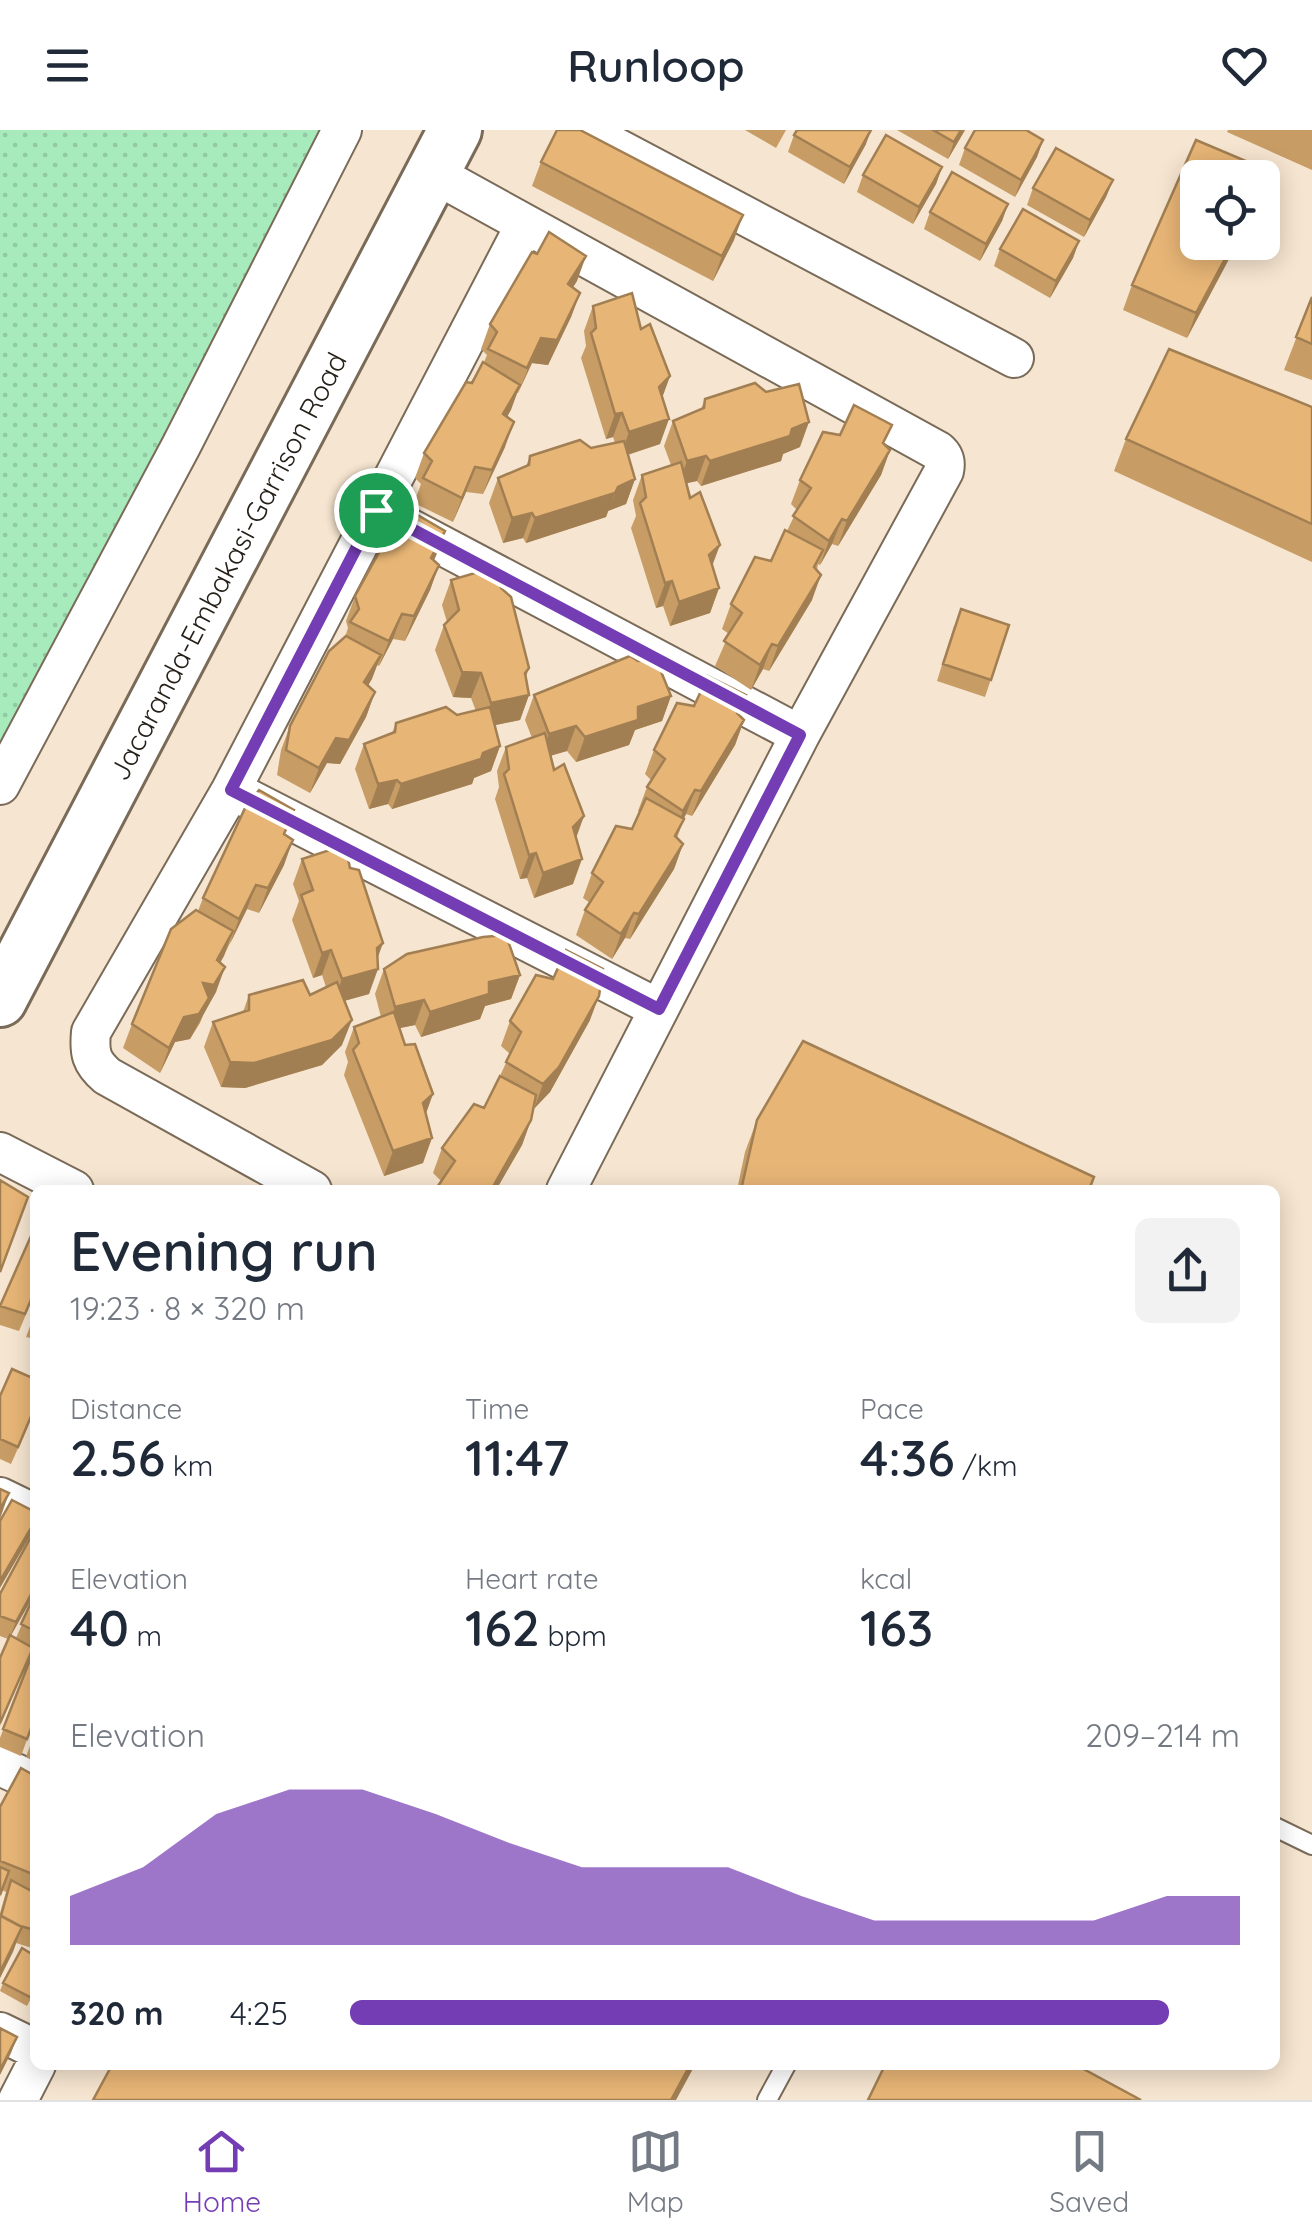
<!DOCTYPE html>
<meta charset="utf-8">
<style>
body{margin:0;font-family:Quicksand,sans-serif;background:#f2f2f3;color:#1f2937;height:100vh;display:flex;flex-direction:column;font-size:38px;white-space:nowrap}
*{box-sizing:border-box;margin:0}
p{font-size:32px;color:#747a83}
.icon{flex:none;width:55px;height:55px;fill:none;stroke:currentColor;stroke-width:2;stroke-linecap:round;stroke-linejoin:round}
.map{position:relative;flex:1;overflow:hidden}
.panel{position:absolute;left:30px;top:1055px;width:1250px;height:885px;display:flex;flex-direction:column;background:#fff;border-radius:15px;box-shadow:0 5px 25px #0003}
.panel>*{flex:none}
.fabs{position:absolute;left:1180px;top:30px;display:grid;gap:20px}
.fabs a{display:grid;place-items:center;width:100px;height:100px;border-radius:15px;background:#fff;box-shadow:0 5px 25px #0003;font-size:50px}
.pin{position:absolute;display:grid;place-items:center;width:85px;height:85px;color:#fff;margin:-42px;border:5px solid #fff;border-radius:50%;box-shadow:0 2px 10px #0007}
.round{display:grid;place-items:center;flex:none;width:105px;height:105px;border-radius:15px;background:#f2f2f3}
.head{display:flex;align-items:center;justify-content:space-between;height:170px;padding:0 40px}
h1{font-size:55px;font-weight:600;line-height:75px}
.figures{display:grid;grid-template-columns:repeat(3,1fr);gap:15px;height:170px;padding:10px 40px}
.figures div{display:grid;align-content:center}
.figures b{font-size:50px;font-weight:600}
.figures small{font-size:28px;font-weight:400}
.figures p{font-size:28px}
.chart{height:280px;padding:20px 40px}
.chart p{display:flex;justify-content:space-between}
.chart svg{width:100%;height:180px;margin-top:10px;fill:#743db3;opacity:.7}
ul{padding:0 40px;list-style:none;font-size:32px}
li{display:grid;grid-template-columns:160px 120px 1fr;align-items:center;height:75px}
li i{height:25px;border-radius:12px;background:#743db3}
header{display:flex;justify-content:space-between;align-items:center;height:130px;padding:0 40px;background:#fff;font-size:45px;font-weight:600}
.menu{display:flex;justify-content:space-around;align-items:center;height:140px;border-top:2px solid #e0e1e3;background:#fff;font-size:28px;color:#747a83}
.menu a{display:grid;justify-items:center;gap:5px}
.menu .on{color:#743db3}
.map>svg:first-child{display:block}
.grass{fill:url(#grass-dots)}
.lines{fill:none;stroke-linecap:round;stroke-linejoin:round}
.lane-casing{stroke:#7a6b59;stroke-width:22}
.street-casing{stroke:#7a6b59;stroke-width:42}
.secondary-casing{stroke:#7a6b59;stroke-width:58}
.lane{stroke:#fff;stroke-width:18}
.street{stroke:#fff;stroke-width:38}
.secondary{stroke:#fff;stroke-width:52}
.wall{fill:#c79c65}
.shaded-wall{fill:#a27f53}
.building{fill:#e7b576;stroke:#a27f53;stroke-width:2.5}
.route-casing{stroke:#fff;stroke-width:20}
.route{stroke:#743db3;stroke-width:12}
.labels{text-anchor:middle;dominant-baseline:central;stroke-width:8;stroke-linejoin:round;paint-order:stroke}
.street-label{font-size:28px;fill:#262019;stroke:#fff}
</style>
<header><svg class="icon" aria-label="menu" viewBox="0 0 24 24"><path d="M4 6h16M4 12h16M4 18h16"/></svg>Runloop<svg class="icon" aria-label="heart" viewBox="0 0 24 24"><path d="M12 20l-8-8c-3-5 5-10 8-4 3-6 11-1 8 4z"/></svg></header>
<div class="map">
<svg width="1312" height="1970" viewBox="0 0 1312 1970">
<defs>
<pattern id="grass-dots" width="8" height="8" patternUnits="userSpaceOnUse" patternTransform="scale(2.5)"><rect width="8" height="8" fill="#a7ebbd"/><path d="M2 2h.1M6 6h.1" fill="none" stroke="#90c9a2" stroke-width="1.8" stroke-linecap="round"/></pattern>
</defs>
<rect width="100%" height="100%" fill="#f6e5d0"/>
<path class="grass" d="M0,0h341l-341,635z"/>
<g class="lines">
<g class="lane-casing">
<path id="lane" d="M1275,1697l37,18
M767,1970l19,-35"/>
</g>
<g class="street-casing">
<path id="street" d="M583,0l431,228
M431,42l507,279c7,6 8,11 6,20l-144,264 -234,455
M396,391l404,214
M0,655l181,-339 161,-316
M247,668l412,211
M0,1022l74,38
M312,1060l-205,-114c-16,-14 -18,-23 -16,-44l140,-242 294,-565
M0,1367l35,17
M0,1636l35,16
M0,1902l35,17
M18,1970l18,-35"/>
</g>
<g class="secondary-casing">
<g id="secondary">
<path id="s1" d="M0,870l455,-870"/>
</g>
</g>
<use href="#lane" class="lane"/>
<use href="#street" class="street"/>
<use href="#secondary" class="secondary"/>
</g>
<path class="wall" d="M745,0h41l-10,18z
M897,0h68l-17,29z
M1228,0h84v40l-85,-38z
M794,5l72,9 -22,40 -56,-32z
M1043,10l-6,17 -22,40 -56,-32 6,-17z
M541,32l193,78 -21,41 -181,-95z
M942,37l-6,17 -23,40 -56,-32 6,-17z
M1113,50l-7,17 -22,40 -57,-32 6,-17z
M1008,74l-6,17 -22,40 -56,-32 6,-17z
M1079,111l-6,17 -23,40 -56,-32 6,-17z
M1238,112l-51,96 -64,-28 9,-25z
M577,151l-4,6 7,6 -9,24 -23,48 -16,-2 -14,30h-1l-10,24 -2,30 -22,47 -17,-2 -13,30 -39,-19 7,-19 -6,-6 9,-25 60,-91 3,-7 -6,-6 9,-25z
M1312,167v83l-28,-10z
M593,176l48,23 29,47 -8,21 -2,47 -32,11 7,24 -9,25 -18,7 -2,6 -80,26 -3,-5 -20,5 -14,-40 9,-25 28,-12 4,-10 61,-8 24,-5 -2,-6 -7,2 -25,-81 5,-12 -2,-15z
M705,269l95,48 -17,7 -2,7 -80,25 -4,-5 -10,2 32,105 -9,25 -40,13 -7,-20 -7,2 -25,-80 5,-12 -3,-16 9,-25 29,-10 -7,-19 9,-25 28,-12z
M1312,277v155l-198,-91 12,-32z
M885,315l5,5 -9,25 -43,71 -6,-2 -12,21 -2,-1 -6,36 -43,71 -6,-2 -12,21 -36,-24 14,-32 -7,-5 9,-25 40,-43 16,-30 10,-21 -6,-6 9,-24z
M445,401l-11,29 5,5 -9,25 -25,51 -12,-2 -14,27 -2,-1 -9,21 7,6 -9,25 -26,47 -13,-1 -17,30 -33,-18 4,-25 9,-24 55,-89 3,-9 -2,-7 9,-25z
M451,450l75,98 3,17 -9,25 -25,5 5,21 -9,25 -17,7 -2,6 -80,25 -4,-5 -19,5 -14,-40 9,-25 28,-11 4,-10 61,-8 19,-4 -5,-13 -18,-1 -18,-47 9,-25 3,-3 -5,-17z
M1009,495l-24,72 -48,-16 17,-55z
M534,565l137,1 -9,25 -27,9 -6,15 -53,17 -9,-11 -16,4 25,83 -3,46 -39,14 -7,-20 -7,1 -25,-80 4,-12 -2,-16 9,-24 26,-9 -7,-18z
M739,585l5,5 -9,25 -43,71 -6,-2 -2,5 -7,19 6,6 -9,25 -44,70 -5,-1 -13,21 -36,-24 9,-25 5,-7 -7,-5 9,-25 40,-44 8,-16 -2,-2 9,-24 4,-7 -6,-6 9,-24z
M286,705l-2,30 -25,48 -12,-4 -27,54 -4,29 -11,18 -5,13 -10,16 -15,3 -15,31 -37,-25 9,-24 66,-113 5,-13z
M302,729l48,9 27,92 -8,34 -25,7 -2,44 -20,20 -77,23 -24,-1 -17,-40 9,-25 30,-10 6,-17h61l16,-8 -4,-12 -9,3 -21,-58 7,-19 -6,-17z
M384,839l136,6 -9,24 -26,7 -5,13 -59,18 -6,-12 -16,3 27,86 -3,49 -39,13 -40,-101 4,-13 -3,-10 9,-25 27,-10 -6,-23z
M590,890l-40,72 -17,16 -2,12 -9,25 -26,45h-59l4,-9 -8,-8 9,-25 42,-40 16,-32 10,-22 -9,-8 9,-25z
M757,990l332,70h-352l8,-38z
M35,1163l-16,38 -19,-6v-19z
M35,1183v26l-9,-2z
M35,1249v31l-24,54 -11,-5v-63z
M35,1463l-24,42 5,3 19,-44v49l-35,83v-68l8,-19 -8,-3v-42z
M35,1517v71l-14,38 -21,-9v-9z
M35,1602v29l-9,-4z
M35,1646v173l-19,-6 -16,35v-65l6,-21 -4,-2 -2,7v-90z
M35,1826v35l-8,15 -27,-15 3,-8z"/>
<path class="shaded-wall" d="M871,0l-5,14 -22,40 6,-17z
M961,0h4l-17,29 6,-17z
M1043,10l-6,17 -22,40 6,-17z
M942,37l-6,17 -23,40 6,-17z
M1113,50l-7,17 -22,40 6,-17z
M1008,74l-6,17 -22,40 6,-17z
M743,85l-9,25 -21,41 9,-25z
M1079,111l-6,17 -23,40 6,-17z
M1234,112h4l-51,96 9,-25z
M586,126l-9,25 -18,28 9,-25z
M580,163l-9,24 -23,48 -16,-2 -14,30 23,-55z
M670,246l-9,25 -2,-14z
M520,255l-9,25 -17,29 9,-25z
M622,283l-9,24 -7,2 9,-25z
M669,289l-9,25 -40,13 9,-25z
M514,292l-9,25 -22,47 9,-24z
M809,292l-9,25 -17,7 -2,7 -80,25 9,-25z
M890,320l-9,25 -43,71 9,-25z
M706,326l-9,25 -19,4 9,-24z
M475,337l-9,25 -13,30 9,-24z
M635,349l-9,25 -18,7 10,-24z
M615,363l-9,24 -80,26 9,-25z
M532,383l-9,25 -20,5 9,-25z
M842,389l-10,25 -12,21 9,-24z
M445,401l-9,25 -14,27 9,-25z
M720,415l-9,24 -2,-14z
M439,435l-9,25 -25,51 9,-25z
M821,445l-9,25 -43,71 9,-25z
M672,451l-9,25 -7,2 9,-25z
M719,458l-9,25 -40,13 9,-24z
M402,484l-9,25 -14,27 10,-25z
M772,514l-9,25 -12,21 9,-25z
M381,525l-9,24 -17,28 9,-25z
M529,538l-9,25 9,2 -9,25 -38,8 9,-25z
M462,542l19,1 -10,25 -18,-1z
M375,562l-9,25 -26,47 -13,-1 -17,30 9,-25 17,-30z
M671,566l-9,25 -27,9 -6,15 -53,17 9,-25 53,-30z
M744,590l-9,25 -43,71 9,-25z
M576,596l-9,25 -27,8 9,-25z
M500,616l-9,25 -17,7 -2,6 -80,25 9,-25z
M397,650l-9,24 -19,5 9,-25z
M695,660l-9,24 -12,22 9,-25z
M584,686l-9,25 -2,-14z
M293,710l-9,25 -25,48 9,-25z
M683,714l-9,25 -44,70 9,-25z
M536,723l-9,25 -7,1 9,-24z
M582,729l-9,25 -39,14 9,-25z
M256,755l-9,24 -17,35 9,-25z
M634,783l-9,25 -13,21 9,-25z
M233,801l-9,25 -16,28 17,-17 -9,25 -26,47 -15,3 -15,31 9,-25 15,-31z
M383,813l-9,25 4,1 -9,25 -36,10 9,-25z
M331,820l-9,25 -9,3 9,-25z
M520,845l-9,24 -26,7 -5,13 -59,18 9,-25 59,-30z
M599,866l-9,24 -40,72 -16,17 9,-25z
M424,870l-9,25 -29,6 9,-24z
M352,890l-10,25 -20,20 -77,23 -24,-1 9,-25z
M433,964l-9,25 -1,-16z
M531,990l-9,25 -26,45h-5z
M432,1008l-9,25 -39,13 9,-25z
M9,1363l-9,26v-10z
M35,1391l-2,10 -33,57v-7z
M35,1457v6l-26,46 7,-17z
M22,1797l-9,25 -13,26v-6z
M17,1907l-6,16 -11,22v-5z
M690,1935h5l-19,35h-5z"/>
<path class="building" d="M557,0h23l163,85 -21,41 -181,-94z
M797,0h74l-21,37 -56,-32z
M933,0h28l-7,12z
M975,0h51l17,10 -22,40 -56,-32z
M886,5l56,32 -23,40 -56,-32z
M1196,10l76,32 -10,17v-11h-64v64h36l-38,71 -64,-28z
M1056,18l57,32 -23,40 -57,-32z
M952,42l56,32 -22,40 -56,-32z
M1023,79l56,32 -23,40 -56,-32z
M549,102l37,24 -18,28 12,9 -23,47 -16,-2 -14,30 -39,-19 9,-17 -7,-8 42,-72 5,2z
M632,163l9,36 9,-5 20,52 -11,11 10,32 -40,13 -7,-19 -7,1 -24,-81 5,-5 -3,-22z
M1312,167v47l-16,-7z
M1169,219l143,58v117l-186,-85z
M483,232l37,23 -17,29 11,8 -22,48 -17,-3 -13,31 -39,-20 9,-17 -8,-8 42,-71 6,1z
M755,253l11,9 33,-8 10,38 -17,7 -2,7 -80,25 -4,-5 -19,5 -14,-40 31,-13 1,-9z
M854,275l38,20 -9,18 7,7 -43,71 -5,-2 -13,22 -36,-25 18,-28 -11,-8 23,-48 17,3z
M580,310l11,8 33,-7 11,38 -17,8 -3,6 -80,25 -3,-5 -20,5 -14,-40 31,-13 1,-9z
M681,332l9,36 10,-6 20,53 -11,10 10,33 -40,14 -7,-21 -7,2 -25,-80 6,-6 -4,-22z
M409,380l36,21 -14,27 8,7 -25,51 -12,-2 -13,27 -39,-19 9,-13 -4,-13 37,-67z
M785,400l38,20 -9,17 7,8 -43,71 -6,-2 -12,21 -36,-24 18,-28 -11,-9 24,-47 16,4z
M492,438l9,20 10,9 18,71 -4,5 4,22 -38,8 -10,-30 -19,-1 -18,-47 15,-15 -8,-30z
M961,479l48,16 -18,55 -48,-16z
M346,506l35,19 -17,27 11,10 -26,48 -13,-2 -17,30 -33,-18 4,-24 39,-75z
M630,526l8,5 18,-2 15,37 -33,11v13l-53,17 -9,-11 -27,8 -15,-39z
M708,546l38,19 -9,18 7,7 -43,71 -6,-1 -12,21 -36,-24 18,-28 -11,-9 23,-47 17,3z
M446,577l11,8 33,-8 10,39 -17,7 -2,6 -80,25 -4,-4 -19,4 -14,-40 31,-12 1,-9z
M545,603l9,37 10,-6 20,52 -11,11 9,32 -39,14 -7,-20 -7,2 -25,-81 5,-5 -3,-22z
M259,660l35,20 -10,24 9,6 -25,48 -12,-3 -17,34 -36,-21 43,-92z
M646,668l38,21 -9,17 8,8 -44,70 -5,-1 -13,21 -36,-24 18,-28 -11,-9 24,-47 16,3z
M345,715l5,23 9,2 24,73 -6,5 1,21 -36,10 -11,-29 -9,3 -21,-58 12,-5 -11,-31z
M196,780l37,21 -16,29 8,7 -11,18 -11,-2 6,15 -10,16 -15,3 -15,31 -37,-24 39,-95z
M506,805l14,40 -31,7v12l-59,18 -6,-12 -29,7 -11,-38 23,-15 76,-17z
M566,820l37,19 -4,27 -40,71 -16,17 -37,-22 15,-30 -11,-11 26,-46 17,4z
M303,850l7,15 27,-13 15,38 -20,20 -78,23 -24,-1 -17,-40 36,-12v-15z
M394,882l11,33 10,-1 18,50 -10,9 9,35 -39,13 -40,-101 6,-7 -5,-16z
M803,911l291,136 -5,13h-348l16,-70z
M500,946l36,19 -5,25 -40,70h-47l-6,-4 17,-25 -13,-13 32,-44 10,4z
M0,1050l28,17 -28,75z
M35,1097v63l-10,24 -25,-8z
M12,1239l23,10v28l-17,40 -18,-8v-43z
M0,1359l9,4 -9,16z
M12,1370l23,12v9l-35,60v-60z
M34,1401l1,56 -19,35 -16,-6v-22z
M35,1464v37l-14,-7z
M10,1505l23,13 -33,75v-65z
M35,1517v71l-8,21 -24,-10z
M21,1638l14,8v99l-35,-14v-54z
M0,1737l9,4 -9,24z
M11,1750l24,13v37l-15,-4 -19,-10z
M0,1785l22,12 -22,45z
M22,1818l13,8v32l-5,9 -27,-14z
M0,1898l17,9 -17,33z
M112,1935h578l-19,35h-578z
M885,1935h191l65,35h-273z"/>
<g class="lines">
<g class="route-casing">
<path id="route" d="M376,380l424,225 -141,274 -428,-219z"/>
</g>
<use href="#route" class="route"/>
</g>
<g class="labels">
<g class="street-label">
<text stroke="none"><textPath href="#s1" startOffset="490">Jacaranda-Embakasi-Garrison Road</textPath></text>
</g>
</g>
</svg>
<div class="fabs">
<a><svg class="icon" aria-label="locate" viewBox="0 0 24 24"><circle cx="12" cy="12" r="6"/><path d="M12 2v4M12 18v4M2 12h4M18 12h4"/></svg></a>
</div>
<div class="pin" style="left:376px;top:380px;background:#1e9e55"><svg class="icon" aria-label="arrive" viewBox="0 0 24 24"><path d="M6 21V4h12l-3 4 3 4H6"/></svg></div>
<section class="panel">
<div class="head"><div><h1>Evening run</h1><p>19:23 · 8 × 320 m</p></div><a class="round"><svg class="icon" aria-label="share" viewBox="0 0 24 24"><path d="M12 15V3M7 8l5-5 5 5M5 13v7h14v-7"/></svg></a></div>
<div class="figures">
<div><p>Distance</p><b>2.56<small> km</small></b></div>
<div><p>Time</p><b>11:47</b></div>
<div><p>Pace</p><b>4:36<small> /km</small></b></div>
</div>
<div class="figures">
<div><p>Elevation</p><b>40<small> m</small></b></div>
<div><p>Heart rate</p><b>162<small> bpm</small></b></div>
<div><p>kcal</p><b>163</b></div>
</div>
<div class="chart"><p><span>Elevation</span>209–214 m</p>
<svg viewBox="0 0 160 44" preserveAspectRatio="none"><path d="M0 44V32L10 25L20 12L30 6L40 6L50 12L60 19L70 25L80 25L90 25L100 32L110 38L120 38L130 38L140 38L150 32L160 32V44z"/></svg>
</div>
<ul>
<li><b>320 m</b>4:25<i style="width:92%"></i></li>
</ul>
</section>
</div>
<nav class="menu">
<a class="on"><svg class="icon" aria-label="home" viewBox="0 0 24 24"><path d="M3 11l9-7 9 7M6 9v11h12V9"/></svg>Home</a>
<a><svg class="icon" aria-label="map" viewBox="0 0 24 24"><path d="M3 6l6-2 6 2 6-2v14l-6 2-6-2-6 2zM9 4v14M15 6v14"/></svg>Map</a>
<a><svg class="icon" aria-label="saved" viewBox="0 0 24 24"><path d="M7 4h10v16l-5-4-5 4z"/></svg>Saved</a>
</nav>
